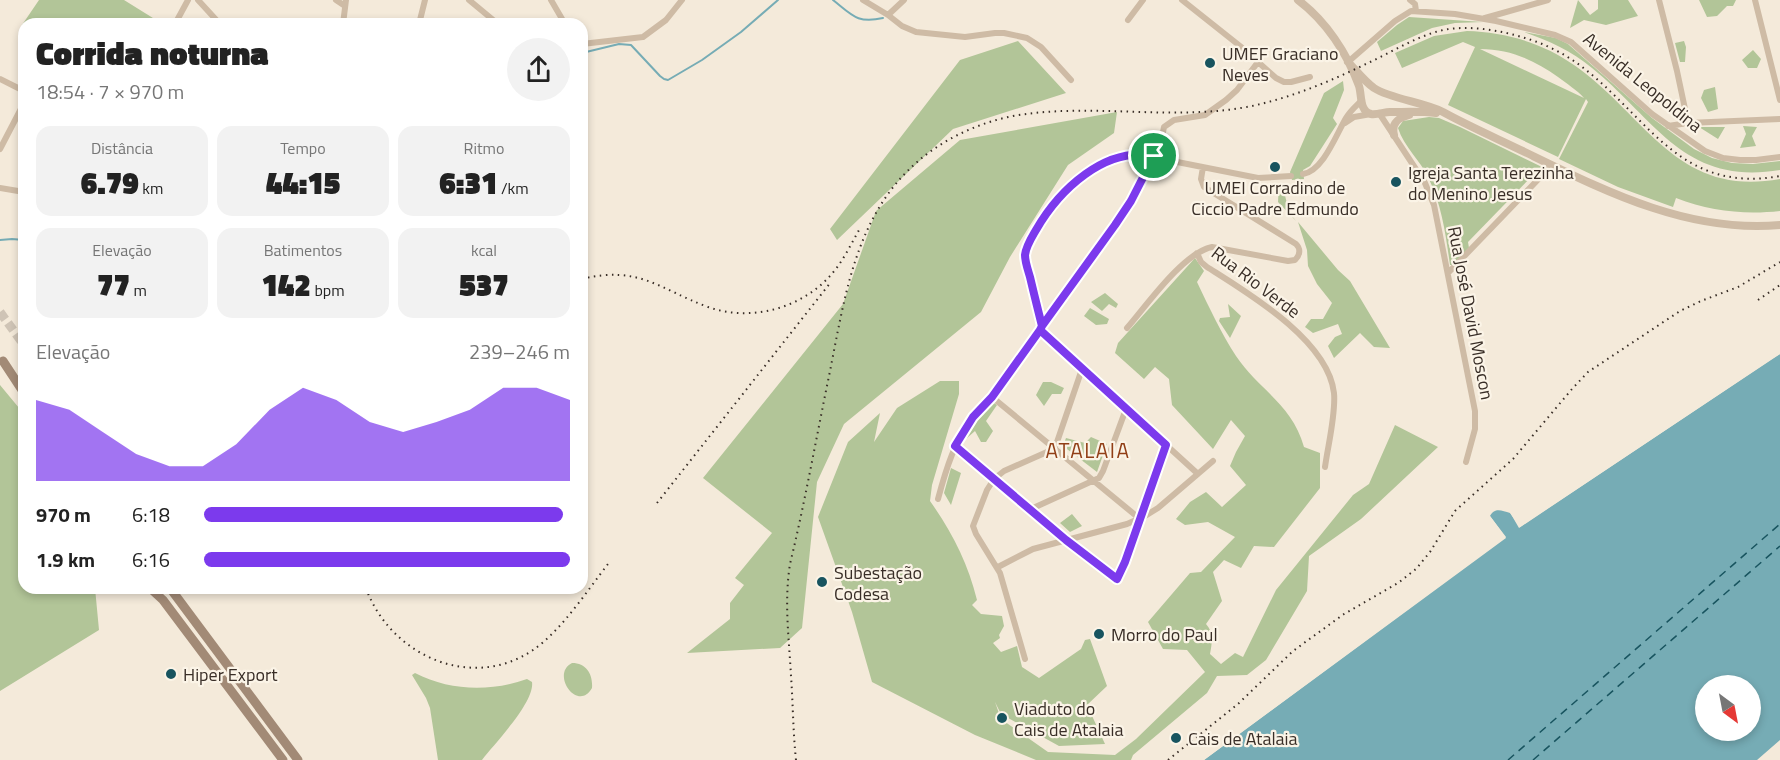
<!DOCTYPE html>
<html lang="pt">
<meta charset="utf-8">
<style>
body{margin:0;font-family:"Titillium Web",sans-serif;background:#f2f2f2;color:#222;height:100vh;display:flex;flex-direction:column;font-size:22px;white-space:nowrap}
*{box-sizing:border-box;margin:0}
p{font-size:20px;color:#767676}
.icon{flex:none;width:33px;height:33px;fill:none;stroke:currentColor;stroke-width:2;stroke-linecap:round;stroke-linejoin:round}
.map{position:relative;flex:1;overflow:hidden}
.details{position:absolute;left:18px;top:18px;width:570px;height:576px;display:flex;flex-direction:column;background:#fff;border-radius:18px;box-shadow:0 3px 9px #0003}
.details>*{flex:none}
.needle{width:39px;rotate:148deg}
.tools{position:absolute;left:1695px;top:675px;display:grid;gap:12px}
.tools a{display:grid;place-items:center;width:66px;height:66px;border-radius:50%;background:#fff;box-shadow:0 3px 9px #0003;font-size:30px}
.pin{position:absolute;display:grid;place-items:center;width:51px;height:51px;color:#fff;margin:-26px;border:3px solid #fff;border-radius:50%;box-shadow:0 2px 6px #0007}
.round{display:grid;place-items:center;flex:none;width:63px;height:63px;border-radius:32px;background:#f2f2f2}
.summary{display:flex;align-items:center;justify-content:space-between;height:102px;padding:0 18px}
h1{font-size:33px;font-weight:800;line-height:45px}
.stats{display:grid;grid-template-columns:repeat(3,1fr);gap:9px;height:102px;padding:6px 18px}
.stats div{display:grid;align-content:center;border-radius:15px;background:#f2f2f2;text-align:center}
.stats b{font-size:30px;font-weight:800}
.stats small{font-size:16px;font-weight:400}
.stats p{font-size:16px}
.chart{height:168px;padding:12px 18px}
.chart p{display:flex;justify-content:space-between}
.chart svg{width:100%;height:108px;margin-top:6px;fill:#7c3aed;opacity:.7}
ul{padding:0 18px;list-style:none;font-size:20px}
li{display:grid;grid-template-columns:96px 72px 1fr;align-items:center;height:45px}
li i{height:15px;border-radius:8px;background:#7c3aed}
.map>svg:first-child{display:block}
.green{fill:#b2c598;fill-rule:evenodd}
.water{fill:#76acb5;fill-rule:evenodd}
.pier{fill:#f4eada}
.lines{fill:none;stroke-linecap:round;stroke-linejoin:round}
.stream{stroke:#76acb5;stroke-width:2}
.ferry{stroke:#18545f;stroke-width:1.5;stroke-dasharray:8 6;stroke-linecap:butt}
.secondary-tunnel{stroke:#cfc4b6;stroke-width:9;stroke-dasharray:9 4.5;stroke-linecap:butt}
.minor{stroke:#cebba5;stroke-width:6}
.tertiary{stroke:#cebba5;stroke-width:8}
.secondary{stroke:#a28a76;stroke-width:9}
.rail{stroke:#392e27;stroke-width:2;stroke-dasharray:1.5 4.5;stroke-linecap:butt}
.route-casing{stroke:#fff;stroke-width:12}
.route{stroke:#7c3aed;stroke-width:8}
.poi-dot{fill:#18545f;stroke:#fbf4e7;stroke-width:2}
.labels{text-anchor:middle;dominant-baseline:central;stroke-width:4.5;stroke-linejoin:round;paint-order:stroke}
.poi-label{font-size:18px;fill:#392e27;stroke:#fbf4e7;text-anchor:start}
.street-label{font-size:18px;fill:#392e27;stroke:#fbf4e7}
.quarter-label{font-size:21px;letter-spacing:1.5px;fill:#913f17;stroke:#fbf4e7}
</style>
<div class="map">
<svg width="1780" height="760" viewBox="0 0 1780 760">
<rect width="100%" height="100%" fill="#f4eada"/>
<path class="green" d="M39,0h85l37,23 -137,1v3l-2,-2z
M1578,0l12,15 8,-6v-9h30l10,16 -32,9 -22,-5 -14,8z
M1699,0h37l-3,6h-6l-10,10 -10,1z
M1409,17l74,5 -28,1 -23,5 -51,23 -4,-9 20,-17z
M1467,31c38,1 76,12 107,34 72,50 102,133 206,114v32c-36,4 -70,0 -104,-13l-3,9 -55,-20 -59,-28 29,-57 -2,-3 -28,58 -110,-52 27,-58 -12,-5 -61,26 -7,-15 39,-17zM1480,49c30,0 54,11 78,28 9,7 19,13 26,21z
M1524,32l32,6 12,6 84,74 42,31 18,9 20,5 21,1 27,-3v9c-96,16 -124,-50 -188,-102 -20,-17 -43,-27 -68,-36z
M1018,41l48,52 -113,36 -116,111 -7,-11 130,-169z
M1684,41l2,6 -1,15h-5l-5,-19z
M1753,50l8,9 -4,9h-9l-6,-8z
M1343,81l1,9 -11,28 4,6 -27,42 -7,4 1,9 -12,1 -2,-8 34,-79z
M1715,87l3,22 -10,3 -7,-14 3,-8z
M1117,112l-3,21 -46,32 -58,92 -29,55 -137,112 -27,58 -15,146 -22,20 -93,5 43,-34v-16l14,-18 -9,-7 37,-45 -69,-55 140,-174 33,-93 84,-71z
M1429,117l10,1 21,9 84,41 -2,6 -9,1 -65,67 1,6 -16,17h-3c-4,-29 -8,-59 -21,-86 -8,-18 -25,-32 -31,-51l5,-7z
M1743,126l14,1 -5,9 4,10 -16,2 6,-14z
M1699,127h26l-7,12z
M1279,183h3l7,29 7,9 -18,-19z
M1298,222l40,48 12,11 40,67 -16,-1 -14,-14 -26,25 -6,-12 7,-9 7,-3 -4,-10 -25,9 -8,-6 6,-8h12l9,-16 -15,-19 -9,-18 -1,-16z
M1195,258l9,13 -7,11c12,25 24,51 39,74 23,34 56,48 68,91l16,6v35l-46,59 -20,-1 -13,22 -17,-8 -11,12 9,29 -16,23c8,9 6,19 4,30l11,10 14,-11 8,4 33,-67 77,-95 16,-11 26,-59 43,22 -77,72 -52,37 -2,35 -41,69 -19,15 -30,1 -10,17 -74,62 -2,5h-95l-61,-25 -103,-53 -20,-70 -34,-95 30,-75 32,-29 -6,29 23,-34 43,-27h19v13l-27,91 -2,16c22,31 38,62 47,99l-5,5 9,9 21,2 2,10 -5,9 1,3 -7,5 8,9 16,-6 5,21 17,11 42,-29 4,-9 5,-1 17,47 -20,19 18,39 -46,2 -58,-32 -6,-12 6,17 47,33 67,3 21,-16 69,-67 -18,-22 -24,-1 -15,-27 42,-49 11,-1 34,-35 -27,-15 -23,3 -9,-6 14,-17 16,-10 16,15 24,-22 -16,-19 6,-14 9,-16 -14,-16 -18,29 -41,-44 -3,-26 -14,-12 -11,12 -29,-26 3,-10z
M1105,293l13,11 -2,4 -7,-4 -7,7 -11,-9z
M1228,304l13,12 -11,22 -11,-17 1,-3 10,-1z
M1090,308l19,11 -2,5 -11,1 -12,-9z
M1043,382h8l13,6 -3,6h-9l-8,12 -8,-11z
M0,385l24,29v174h71l4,42 -99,61z
M991,401l6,4 -11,16 7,10 -7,11h-5l-6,-11 -8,7 -5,1z
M1091,437l16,7 -10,28 -34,-26 3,-8 19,5z
M951,468l10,5 -10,32 -7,-12z
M1072,514l10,12 -12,6 -10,-9z
M572,663c15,0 21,12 20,25 -14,25 -42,-14 -20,-25z
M415,673c35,18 75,19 112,6l5,3c3,20 -37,61 -50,78h-44l-8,-52 -4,-10 -14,-23z"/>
<path class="water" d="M1780,354v386l-23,20h-553l302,-222 -16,-22c5,-9 12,-5 20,-3l10,14zM1706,686h44v44h-44z"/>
<path class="pier" d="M1780,351v3l-8,5 -253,169 -11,-19 4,2 8,12z
M1490,516l16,21 -302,223h-3l301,-223 -14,-20z"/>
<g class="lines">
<path class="stream" d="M833,0c19,15 24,24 50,18
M582,53l37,-9 12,1 29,31 4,3 4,1 34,-20 39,-28 37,-32
M0,240l12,-1 12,1"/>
<path class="ferry" d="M1508,760l272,-236
M1533,760l247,-214"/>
<path class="secondary-tunnel" d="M0,312l24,33"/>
<path class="minor" d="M198,0l22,24
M336,0l9,6
M469,0l29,24
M551,0l14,24
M863,0l25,15 14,11 14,6 49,5 30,-4h9l23,5 14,9 30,33
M1182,0l58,46 36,32 8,4h7l19,-5
M1410,0l5,4 1,7
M1659,0l18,71 11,52
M1755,0l25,100
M888,15l16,-15
M1485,18l63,-18
M1128,20l15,-20
M175,24l13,-24
M343,24l3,-24
M419,24l6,-24
M582,44l61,-7 23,-17 16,-20
M1348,62l47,-41 16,-10 44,3 41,7 59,14 16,7 81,72 53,37 18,7 17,2h16l24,-3
M0,79l24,12
M1379,113l46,70 9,22 41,206v18l-9,33
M1345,123l9,-6 17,-3
M1668,126l20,-3 92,-4
M0,149l24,-46
M1303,174c20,-3 33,-39 43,-56 4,-7 10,-12 16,-18
M0,188l24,4
M1197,253l4,9 6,5c41,26 121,73 127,126 2,21 -6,52 -9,74
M1448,273l104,-108
M1042,326l-16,-65c-2,-11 4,-20 10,-30 16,-31 38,-53 70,-67 12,-6 23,-9 36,-9l116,23 33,-2
M1127,328c20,-23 56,-75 85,-81l76,14 7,-1c5,-5 6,-11 1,-16l-92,-57 -3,-8 2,-12
M1040,330l158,144
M992,397l148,122
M955,446l111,94 51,39 8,-17 41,-117
M938,499c8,-30 17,-60 37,-85 5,-6 11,-11 17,-17l133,-187 35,-62 4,-21 10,-7 31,-5 21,-15 11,-10 21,-28
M1031,509l68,-31 4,-7 23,-62
M998,567l35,-18 94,-25 18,-8 13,-8 55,-47
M1025,659l-25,-86 -24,-39 -3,-8 14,-36 7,-11 10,-8 43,-19 9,-7 26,-76"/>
<path class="tertiary" d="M1298,0c28,21 49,53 61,86 3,9 0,25 12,28 6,1 13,-2 19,-2 15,0 31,-1 46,1
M1348,62c8,8 16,19 26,26 17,11 49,14 69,24 29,16 60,29 90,44 78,38 158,77 247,69
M1394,135c-3,-12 4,-17 15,-20"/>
<path class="secondary" d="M3,361l21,32
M150,588l13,12 120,160
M170,588l128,172"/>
<path class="rail" d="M582,279c57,-14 77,10 126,28 42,15 92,2 122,-31 12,-13 20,-30 29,-46
M1758,300l22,-15
M657,503l174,-221
M366,588c24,67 105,104 167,62 28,-19 54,-59 75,-86
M796,760c-3,-28 -3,-56 -5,-84 -2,-38 -7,-74 -1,-112 15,-62 26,-125 39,-188 17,-84 27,-171 102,-225 24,-17 52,-29 82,-35 79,-14 161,6 239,-10 41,-9 79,-25 116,-43 24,-11 49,-27 75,-33 27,-5 56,0 82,8 24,7 46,19 66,36 62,52 94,119 189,102
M1168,760l70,-56 55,-53 51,-37 54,-31 18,-14 14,-17 25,-41 58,-52 59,-70 16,-17 92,-61 21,-10 37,-14 42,-25"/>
</g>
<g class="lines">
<g class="route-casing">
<path id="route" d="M1154,156c-49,-10 -95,34 -118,74 -4,7 -10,16 -11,25 0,7 3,15 5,22 4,17 8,33 12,49l-2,4 126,115 -41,117 -8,17 -51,-39 -111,-94 18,-29 19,-20 48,-67 2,-4 73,-101 16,-24 23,-45"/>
</g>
<use href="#route" class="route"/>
</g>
<g class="poi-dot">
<circle cx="1210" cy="63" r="6"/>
<circle cx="1275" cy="167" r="6"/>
<circle cx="1396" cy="182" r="6"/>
<circle cx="822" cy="582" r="6"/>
<circle cx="1099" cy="634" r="6"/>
<circle cx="171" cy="674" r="6"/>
<circle cx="1002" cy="718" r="6"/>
<circle cx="1176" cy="738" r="6"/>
</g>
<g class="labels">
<g class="poi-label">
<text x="1222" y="53">UMEF Graciano<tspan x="1222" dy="21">Neves</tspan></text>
<text x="1408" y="172">Igreja Santa Terezinha<tspan x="1408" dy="21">do Menino Jesus</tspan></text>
<text x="1275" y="187" text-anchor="middle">UMEI Corradino de<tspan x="1275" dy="21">Ciccio Padre Edmundo</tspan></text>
<text x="834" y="572">Subestação<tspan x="834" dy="21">Codesa</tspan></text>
<text x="1111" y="634">Morro do Paul</text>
<text x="183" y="674">Hiper Export</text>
<text x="1014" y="708">Viaduto do<tspan x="1014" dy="21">Cais de Atalaia</tspan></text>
<text x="1188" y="738">Cais de Atalaia</text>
</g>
<g class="street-label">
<text transform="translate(1643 82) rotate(39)">Avenida Leopoldina</text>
<text transform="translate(1256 282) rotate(37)">Rua Rio Verde</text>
<text transform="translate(1471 313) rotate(79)">Rua José David Moscon</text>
</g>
<g class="quarter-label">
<text x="1088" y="450">ATALAIA</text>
</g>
</g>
</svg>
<div class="tools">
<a><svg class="needle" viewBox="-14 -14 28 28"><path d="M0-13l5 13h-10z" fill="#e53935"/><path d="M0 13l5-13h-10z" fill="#767676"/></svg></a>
</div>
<div class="pin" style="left:1154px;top:156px;background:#1e9e55"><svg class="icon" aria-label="arrive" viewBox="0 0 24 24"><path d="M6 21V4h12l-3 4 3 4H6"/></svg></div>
<section class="details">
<div class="summary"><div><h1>Corrida noturna</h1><p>18:54 · 7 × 970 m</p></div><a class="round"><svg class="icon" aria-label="share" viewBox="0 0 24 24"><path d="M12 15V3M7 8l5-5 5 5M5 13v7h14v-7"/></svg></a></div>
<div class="stats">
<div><p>Distância</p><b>6.79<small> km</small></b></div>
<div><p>Tempo</p><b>44:15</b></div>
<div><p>Ritmo</p><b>6:31<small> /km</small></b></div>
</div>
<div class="stats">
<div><p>Elevação</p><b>77<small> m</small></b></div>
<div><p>Batimentos</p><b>142<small> bpm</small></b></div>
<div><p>kcal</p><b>537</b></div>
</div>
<div class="chart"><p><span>Elevação</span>239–246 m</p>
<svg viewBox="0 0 160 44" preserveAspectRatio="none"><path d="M0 44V11L10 15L20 24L30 33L40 38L50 38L60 29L70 15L80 6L90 11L100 20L110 24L120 20L130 15L140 6L150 6L160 11V44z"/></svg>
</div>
<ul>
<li><b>970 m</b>6:18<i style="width:98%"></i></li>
<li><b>1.9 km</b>6:16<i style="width:100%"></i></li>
</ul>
</section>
</div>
